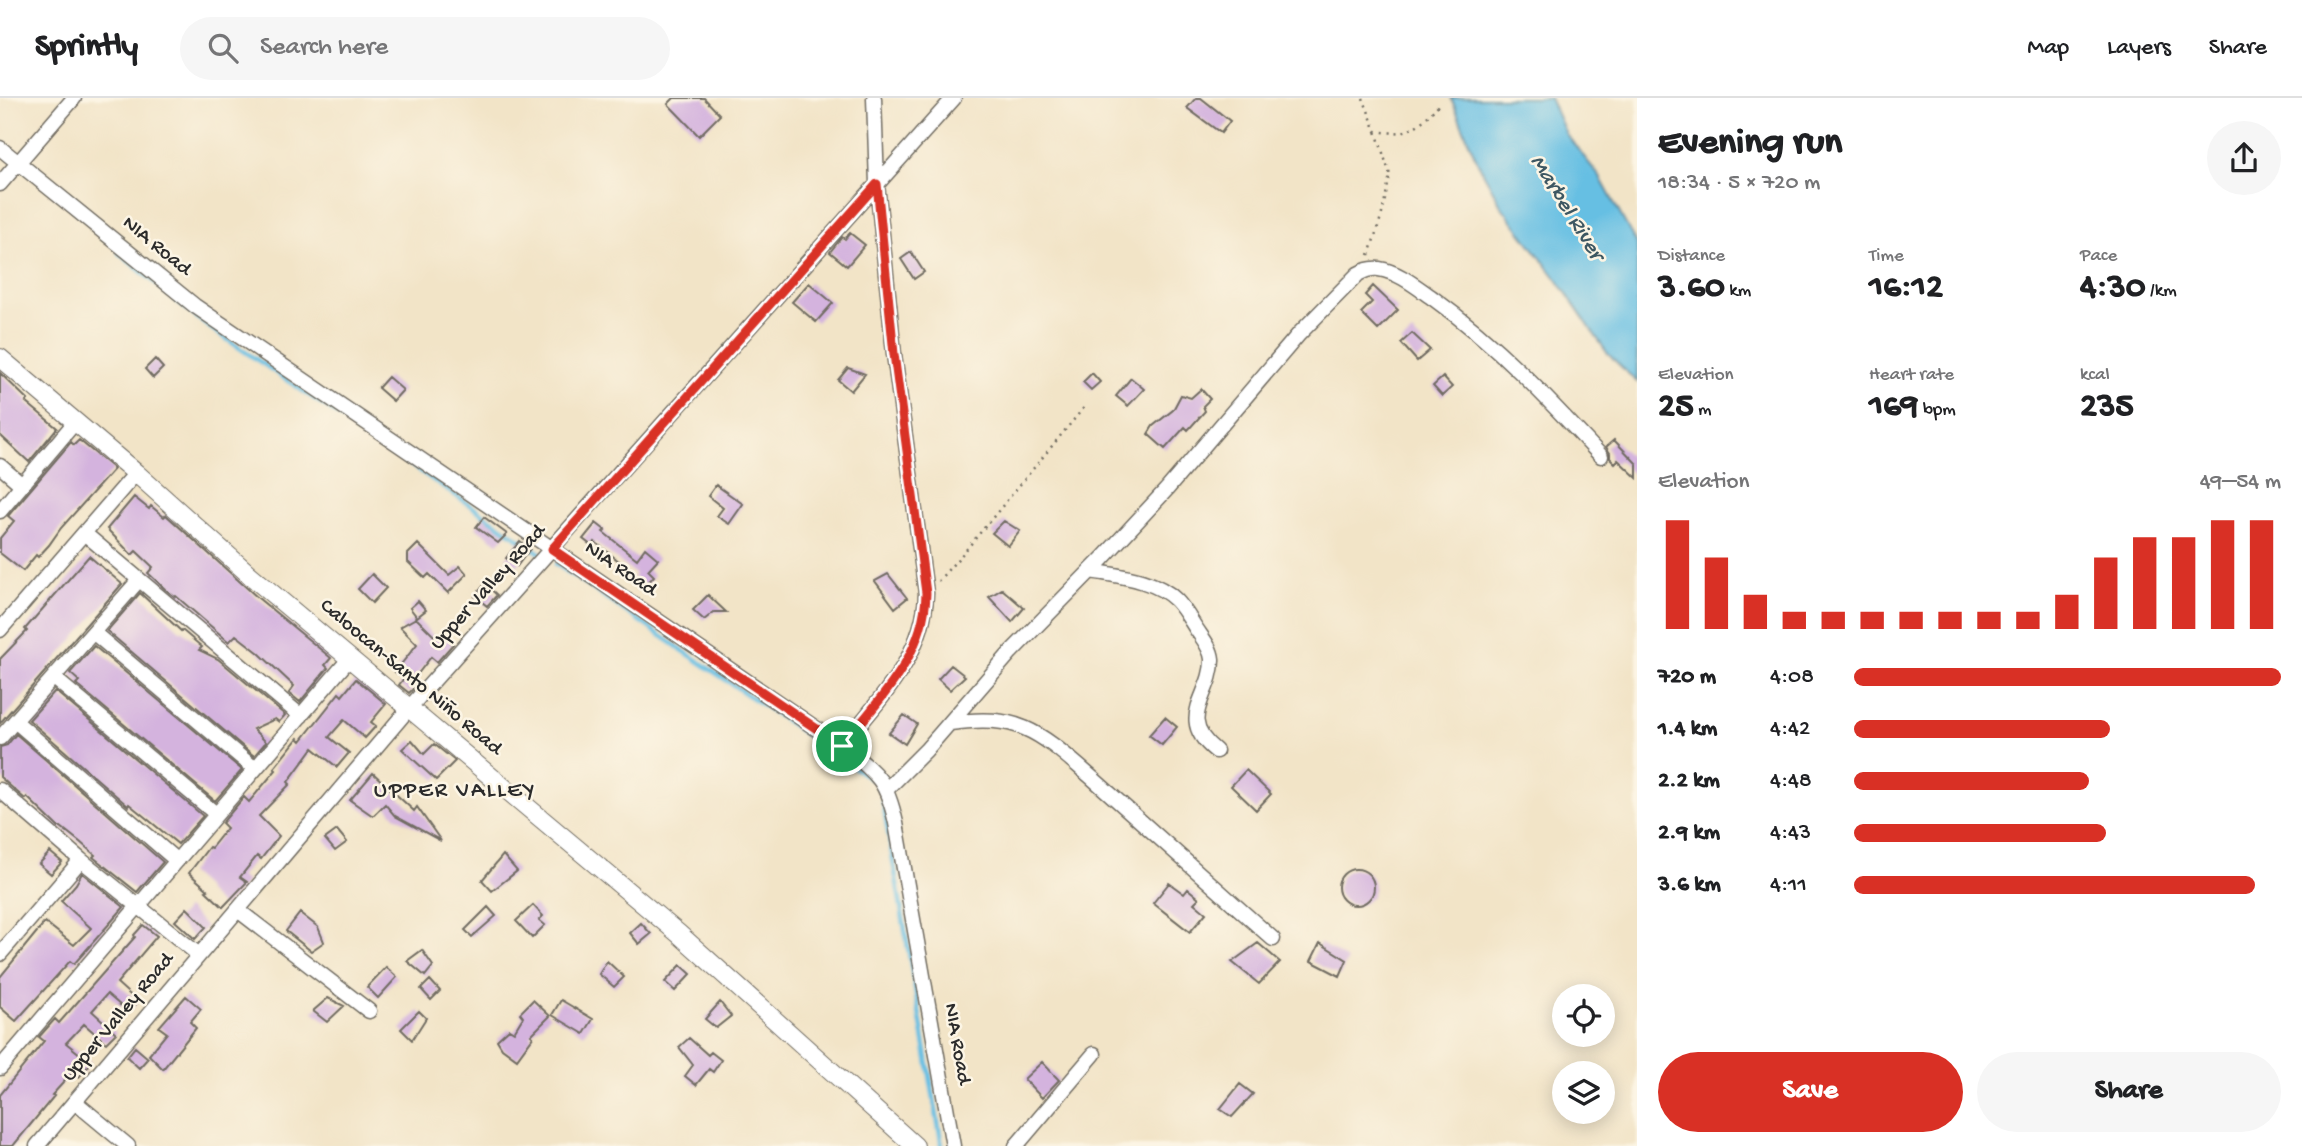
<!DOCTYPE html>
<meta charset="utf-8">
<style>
body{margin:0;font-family:"Gochi Hand",sans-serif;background:#f6f6f6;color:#202124;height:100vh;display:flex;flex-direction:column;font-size:26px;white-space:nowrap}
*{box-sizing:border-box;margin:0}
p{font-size:23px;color:#757577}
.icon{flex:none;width:38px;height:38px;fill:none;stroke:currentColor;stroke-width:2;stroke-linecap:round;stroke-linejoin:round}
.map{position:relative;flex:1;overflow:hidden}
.details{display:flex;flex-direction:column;background:#fff;width:665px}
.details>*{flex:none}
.tools{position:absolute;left:1552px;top:886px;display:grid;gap:14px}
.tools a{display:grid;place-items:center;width:63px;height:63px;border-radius:50%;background:#fff;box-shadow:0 4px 18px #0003;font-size:35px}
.pin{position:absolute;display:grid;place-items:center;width:60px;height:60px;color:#fff;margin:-30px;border:4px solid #fff;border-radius:50%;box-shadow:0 2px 7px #0007}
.round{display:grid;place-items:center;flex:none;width:74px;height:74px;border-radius:37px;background:#f6f6f6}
.summary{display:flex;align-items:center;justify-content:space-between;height:119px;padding:0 21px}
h1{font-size:38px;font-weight:700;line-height:52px}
.metrics{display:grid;grid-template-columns:repeat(3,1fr);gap:10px;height:119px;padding:7px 21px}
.metrics div{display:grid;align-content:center}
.metrics b{font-size:35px;font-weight:700}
.metrics small{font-size:19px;font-weight:400}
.metrics p{font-size:19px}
.chart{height:196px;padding:14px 21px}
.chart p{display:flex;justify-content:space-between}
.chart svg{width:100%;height:126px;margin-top:7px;stroke:#d93025;stroke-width:6}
.primary-button{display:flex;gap:14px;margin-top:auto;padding:14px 21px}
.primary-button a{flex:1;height:80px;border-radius:42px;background:#d93025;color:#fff;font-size:28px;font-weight:700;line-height:80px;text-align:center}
.primary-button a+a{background:#f6f6f6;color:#202124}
ul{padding:0 21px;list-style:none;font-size:23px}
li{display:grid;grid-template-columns:112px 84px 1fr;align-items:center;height:52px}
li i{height:18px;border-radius:9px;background:#d93025}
header{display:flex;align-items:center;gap:42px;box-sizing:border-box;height:98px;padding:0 35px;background:#fff;border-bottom:2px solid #e0e0e0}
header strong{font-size:33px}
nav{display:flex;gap:38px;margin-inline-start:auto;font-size:24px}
.search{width:490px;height:63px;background:#f6f6f6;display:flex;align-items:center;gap:18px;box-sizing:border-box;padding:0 24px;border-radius:38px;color:#757577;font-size:26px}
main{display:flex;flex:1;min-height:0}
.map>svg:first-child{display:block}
.water{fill:#66bfe3;stroke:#487587;stroke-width:2}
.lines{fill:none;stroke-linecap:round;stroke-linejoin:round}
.stream{stroke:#66bfe3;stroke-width:4.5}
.building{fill:#d4b3de}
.minor-casing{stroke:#716c62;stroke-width:17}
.tertiary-casing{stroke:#716c62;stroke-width:20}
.path{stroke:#716c62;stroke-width:2.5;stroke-dasharray:2 5;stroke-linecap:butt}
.minor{stroke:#fff;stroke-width:14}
.tertiary{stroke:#fff;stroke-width:18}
.route-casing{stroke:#fff;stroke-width:14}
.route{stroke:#d93025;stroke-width:9}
.labels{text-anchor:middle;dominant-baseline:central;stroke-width:5;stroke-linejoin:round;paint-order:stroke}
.street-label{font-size:21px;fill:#2b2b2b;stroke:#fcf5e5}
.water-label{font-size:23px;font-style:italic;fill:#3d5762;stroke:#fcf5e5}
.neighbourhood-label{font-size:23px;letter-spacing:2px;fill:#2b2b2b;stroke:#fcf5e5}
</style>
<header>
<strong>Sprintly</strong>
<div class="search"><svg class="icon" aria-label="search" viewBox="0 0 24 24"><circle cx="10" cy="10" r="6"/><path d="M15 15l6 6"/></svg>Search here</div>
<nav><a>Map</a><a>Layers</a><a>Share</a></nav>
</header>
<main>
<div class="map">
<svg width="1637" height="1048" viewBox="0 0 1637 1048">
<rect width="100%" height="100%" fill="#fcf5e5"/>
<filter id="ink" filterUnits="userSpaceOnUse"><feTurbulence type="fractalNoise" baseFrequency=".0143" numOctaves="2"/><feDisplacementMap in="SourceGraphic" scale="14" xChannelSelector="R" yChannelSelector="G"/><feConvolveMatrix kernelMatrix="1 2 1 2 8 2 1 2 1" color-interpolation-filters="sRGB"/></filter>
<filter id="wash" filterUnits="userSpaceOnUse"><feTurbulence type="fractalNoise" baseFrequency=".00686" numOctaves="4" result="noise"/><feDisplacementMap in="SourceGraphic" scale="28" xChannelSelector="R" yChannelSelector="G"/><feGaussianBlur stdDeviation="1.57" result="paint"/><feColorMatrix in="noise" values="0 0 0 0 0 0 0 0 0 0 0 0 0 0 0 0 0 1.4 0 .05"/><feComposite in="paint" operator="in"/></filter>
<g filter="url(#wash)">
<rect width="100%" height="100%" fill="#f2e4c7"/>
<path class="water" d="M1451,0h99l16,36 34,43 37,68v137l-29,-28 -52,-76 -54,-71 -25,-46z"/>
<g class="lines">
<path class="stream" d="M119,155l87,72 334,228
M556,466l315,215
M883,704l59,344"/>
</g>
<g id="blocks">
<path class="building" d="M674,0h30l16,17 -21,21 -31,-32z
M1196,0h5l29,23 -9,12 -34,-25z
M850,135l15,12 -18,21 -17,-14 12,-15 3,2z
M911,154l13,20 -10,7 -13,-20z
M809,185l24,20 -17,19 -24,-20z
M1373,188l25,24 -20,20 -17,-17 11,-11 -7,-7z
M1412,235l18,17 -13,11 -16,-18z
M155,261l8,9 -10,10 -8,-9z
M848,270l17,6 -14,17 -13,-11z
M0,275l28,27 -2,2 31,26 -28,34 -29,-27z
M1092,275l8,9 -9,8 -8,-8z
M388,279l15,13 -10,11 -15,-13z
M1443,279l9,10 -10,9 -9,-10z
M1131,280l13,11 -16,17 -12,-10z
M1201,291l9,10 -7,7 2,5 -17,19 -3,-3 -20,22 -17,-15 5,-8 20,-16 8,-15 10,3z
M79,342l35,29 -53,59 -12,17 -11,12 -2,-2 -13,16 -23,-18v-15l14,-17 -6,-5 63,-74 3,3z
M1614,342l23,24v14l-19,-18 -3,3 -5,-5v-5l-4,-6z
M716,387l27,19 -14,20 -12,-8 6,-8 -15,-12z
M134,399l15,12 2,-3 13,11 2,-2 92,83 73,60 -6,7 3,3 -28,34 -11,-9 5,-7 -35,-33 -23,-18 -7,7 -53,-46 -1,1 -10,-8 -17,-16 5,-6 -17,-16 -4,4 -25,-26z
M484,419l23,17 -9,9 -22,-16z
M1004,423l16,10 -12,15 -16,-13z
M596,425l9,7 -2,2 34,27 8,-11 13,11 -10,11 6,6 -10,11 -11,-10 2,-3 -40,-32 -3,4 -9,-7z
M520,443l10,8 -13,17 -11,-8z
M418,446l31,31 11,-9 7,8 -19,19 -19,-19 -4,4 -17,-16v-8z
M89,458l33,28 -122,139v-64l27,-28 -2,-2z
M372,476l14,14 -14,15 -14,-14z
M888,476l19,24 -12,10 -20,-27z
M485,486l12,11 -10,11 -12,-10z
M1002,491l22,19 -12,14 -23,-25z
M140,495l41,38 1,-1 20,17 -3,3 19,9 67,56 -6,7 -4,-3 -22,10 13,13 -12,14 -147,-125z
M708,497l18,17h-12l-10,8 -11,-10z
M418,503l8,9 -9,7 -7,-9z
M416,520l20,20 6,-5 11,11 -16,18 -6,-5 -18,23 5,4 -9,9 -10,-8 5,-7 -9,-6 22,-28 -17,-17z
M94,548l148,124 -27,31 -139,-117 3,-3 -9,-8z
M951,567l14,11 -15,14 -12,-11z
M356,581l30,25 -15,18 5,4 -11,12 -21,-18 -15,17 20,16 -12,14 -24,-19 -25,34 2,2 -31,32 20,20 -18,23 -4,-3 -17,21 7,5 -24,25 -17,-16 2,-1 -19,-17 20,-26 2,1 16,-20 -5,-5 22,-26 5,5 27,-32 -2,-2 24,-30 3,3 38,-48 3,3z
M55,593l148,125 -25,28 -49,-40 -1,2 -99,-86z
M904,617l13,9 -12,20 -16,-11z
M1165,619l12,10 -15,18 -13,-10z
M16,636l147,128 -26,30 -44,-35 2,-2 -15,-13 -19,-15h-3l-31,-30 -2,2 -25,-22v-30l7,-2z
M412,642l12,14 10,-10 21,17 -19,19 -34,-31z
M1246,672l25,24 -15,16 -25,-24z
M373,675l41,38 3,-4 24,34 -46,-25 -10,-12 -12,12 -23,-16z
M337,732l10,12 -12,9 -10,-12z
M50,754l12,10 -11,12 -12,-10z
M503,757l14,16 -25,20 -10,-11z
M1338 789a18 18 0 1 1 36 0a18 18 0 1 1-36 0Z
M82,775l42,34 -50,57 -4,-3 -54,60 -16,-14v-30l45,-55 29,23 17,-17 -30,-27 15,-17z
M1169,785l15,11 4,-5 11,9 -5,5 12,10 -16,19 -37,-29z
M533,807l10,11 -4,4 6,5 -13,13 -16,-17z
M488,809l8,9 -24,21 -7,-7z
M187,810l19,19 -11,12 -20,-18z
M300,815l18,14 6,15 -13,9 -25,-20z
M641,825l10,11 -12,10 -9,-11z
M143,827l14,11 -40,47 21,19 -10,10 -21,-18 -15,17 24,22 -10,10 -22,-19 -18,19 25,20 -12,14 -6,-5 -21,23 2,1 -41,50h-13v-51l44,-54 -5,-4 16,-18 4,4 76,-86 -1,-2z
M1258,845l22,19 -21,22 -27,-22z
M1320,845l27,17 -7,16 -29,-15z
M422,852l11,16 -8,10 -18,-15z
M607,863l17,16 -10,10 -15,-13z
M681,867l10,9 -16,17 -10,-9z
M386,869l11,10 -19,21 -11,-11z
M430,882l10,11 -9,9 -10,-11z
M186,898l15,13 -11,13 6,6 -33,41 -14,-14 18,-22 -8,-6z
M328,900l16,8 -17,16 -14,-11z
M533,902l17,16 -19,19 2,2 -16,22 -15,-11 -5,-8 12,-11 5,3 9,-15 -3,-4z
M561,902l32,19 -9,15 -32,-19z
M720,904l11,14 -15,12 -11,-9z
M419,913l7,7 -14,22 -11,-11z
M689,940l19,17 3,-3 10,8 -8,12 -4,-3 -13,16 -11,-9 8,-11 -14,-18z
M135,949l13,11 -9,10 -12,-11z
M1042,964l17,18 -17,18 -18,-19z
M1240,986l13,10 -21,23 -12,-8z"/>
</g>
</g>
<g filter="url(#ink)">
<use href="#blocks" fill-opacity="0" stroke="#716c62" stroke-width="2"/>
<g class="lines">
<g class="minor-casing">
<path id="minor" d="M0,50l195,158 647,440c35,28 44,32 54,77l57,323
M0,86l74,-86
M0,368l22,19
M0,413l76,-90
M84,435l217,183
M1091,473c27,5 64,8 85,29 8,8 15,21 21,30 6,9 14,18 15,29 1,36 -38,59 4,92
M0,532l136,-157
M94,535l161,136
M54,580l162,136
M15,623l162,140
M950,625c70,-10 89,9 140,53l183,163
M0,640l139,-158
M842,648c37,-46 83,-91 84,-153l-32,-239 -17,-170 -3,-86
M887,691l39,-39 85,-98 92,-94 64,-69 132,-155 59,-60c7,-4 13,-6 21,-5 20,3 39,19 55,30 64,46 114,100 167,157
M0,692l81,70 118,95
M239,813l130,100
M0,856l81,-94
M0,970l350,-410
M75,1004l53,44
M37,1048l373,-439 544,-609
M1016,1048l78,-92"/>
</g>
<g class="tertiary-casing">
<path id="tertiary" d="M0,260l136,115 114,102 429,359 236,212"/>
</g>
<path class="path" d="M1363,0l13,33c34,6 43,-5 65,-29
M1369,157l13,-41 8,-39 -14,-44
M938,483l27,-30 121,-146"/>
<use href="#minor" class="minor"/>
<use href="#tertiary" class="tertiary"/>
</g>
</g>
<g class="lines" filter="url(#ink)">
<g class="route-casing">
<path id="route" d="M877,86l17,170 32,239c-1,62 -47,107 -84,153l-290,-197z"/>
</g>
<use href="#route" class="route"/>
</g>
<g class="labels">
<g class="street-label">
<text transform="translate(156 149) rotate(39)">NIA Road</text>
<text transform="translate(620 472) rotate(34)">NIA Road</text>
<text transform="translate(489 490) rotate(-48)">Upper Valley Road</text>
<text transform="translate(410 580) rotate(40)">Caloocan-Santo Niño Road</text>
<text transform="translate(119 920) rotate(-50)">Upper Valley Road</text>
<text transform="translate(956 946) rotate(80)">NIA Road</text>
</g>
<g class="water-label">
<text transform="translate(1566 110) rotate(58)">Marbel River</text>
</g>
<g class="neighbourhood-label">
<text x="455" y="693">UPPER VALLEY</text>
</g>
</g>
</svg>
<div class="tools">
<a><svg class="icon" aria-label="locate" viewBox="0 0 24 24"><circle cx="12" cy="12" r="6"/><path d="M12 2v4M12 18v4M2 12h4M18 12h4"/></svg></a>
<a><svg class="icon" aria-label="layers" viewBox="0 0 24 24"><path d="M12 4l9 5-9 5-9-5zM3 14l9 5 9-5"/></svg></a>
</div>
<div class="pin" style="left:842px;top:648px;background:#1e9e55"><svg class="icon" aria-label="arrive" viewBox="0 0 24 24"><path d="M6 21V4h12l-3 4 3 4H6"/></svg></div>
</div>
<section class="details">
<div class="summary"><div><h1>Evening run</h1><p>18:34 · 5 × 720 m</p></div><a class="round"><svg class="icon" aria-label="share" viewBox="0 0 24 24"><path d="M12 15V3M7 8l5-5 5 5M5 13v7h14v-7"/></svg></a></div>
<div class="metrics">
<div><p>Distance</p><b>3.60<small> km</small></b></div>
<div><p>Time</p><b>16:12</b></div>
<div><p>Pace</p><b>4:30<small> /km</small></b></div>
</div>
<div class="metrics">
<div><p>Elevation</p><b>25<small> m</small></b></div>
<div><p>Heart rate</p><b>169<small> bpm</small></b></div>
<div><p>kcal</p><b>235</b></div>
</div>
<div class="chart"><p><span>Elevation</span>49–54 m</p>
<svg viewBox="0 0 160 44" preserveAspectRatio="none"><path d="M5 44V6M15 44V19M25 44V32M35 44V38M45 44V38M55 44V38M65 44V38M75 44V38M85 44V38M95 44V38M105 44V32M115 44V19M125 44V12M135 44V12M145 44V6M155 44V6"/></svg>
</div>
<ul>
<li><b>720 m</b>4:08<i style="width:100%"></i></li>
<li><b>1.4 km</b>4:42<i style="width:60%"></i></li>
<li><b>2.2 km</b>4:48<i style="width:55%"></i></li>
<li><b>2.9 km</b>4:43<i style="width:59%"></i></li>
<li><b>3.6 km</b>4:11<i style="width:94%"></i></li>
</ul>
<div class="primary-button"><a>Save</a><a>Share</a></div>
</section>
</main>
